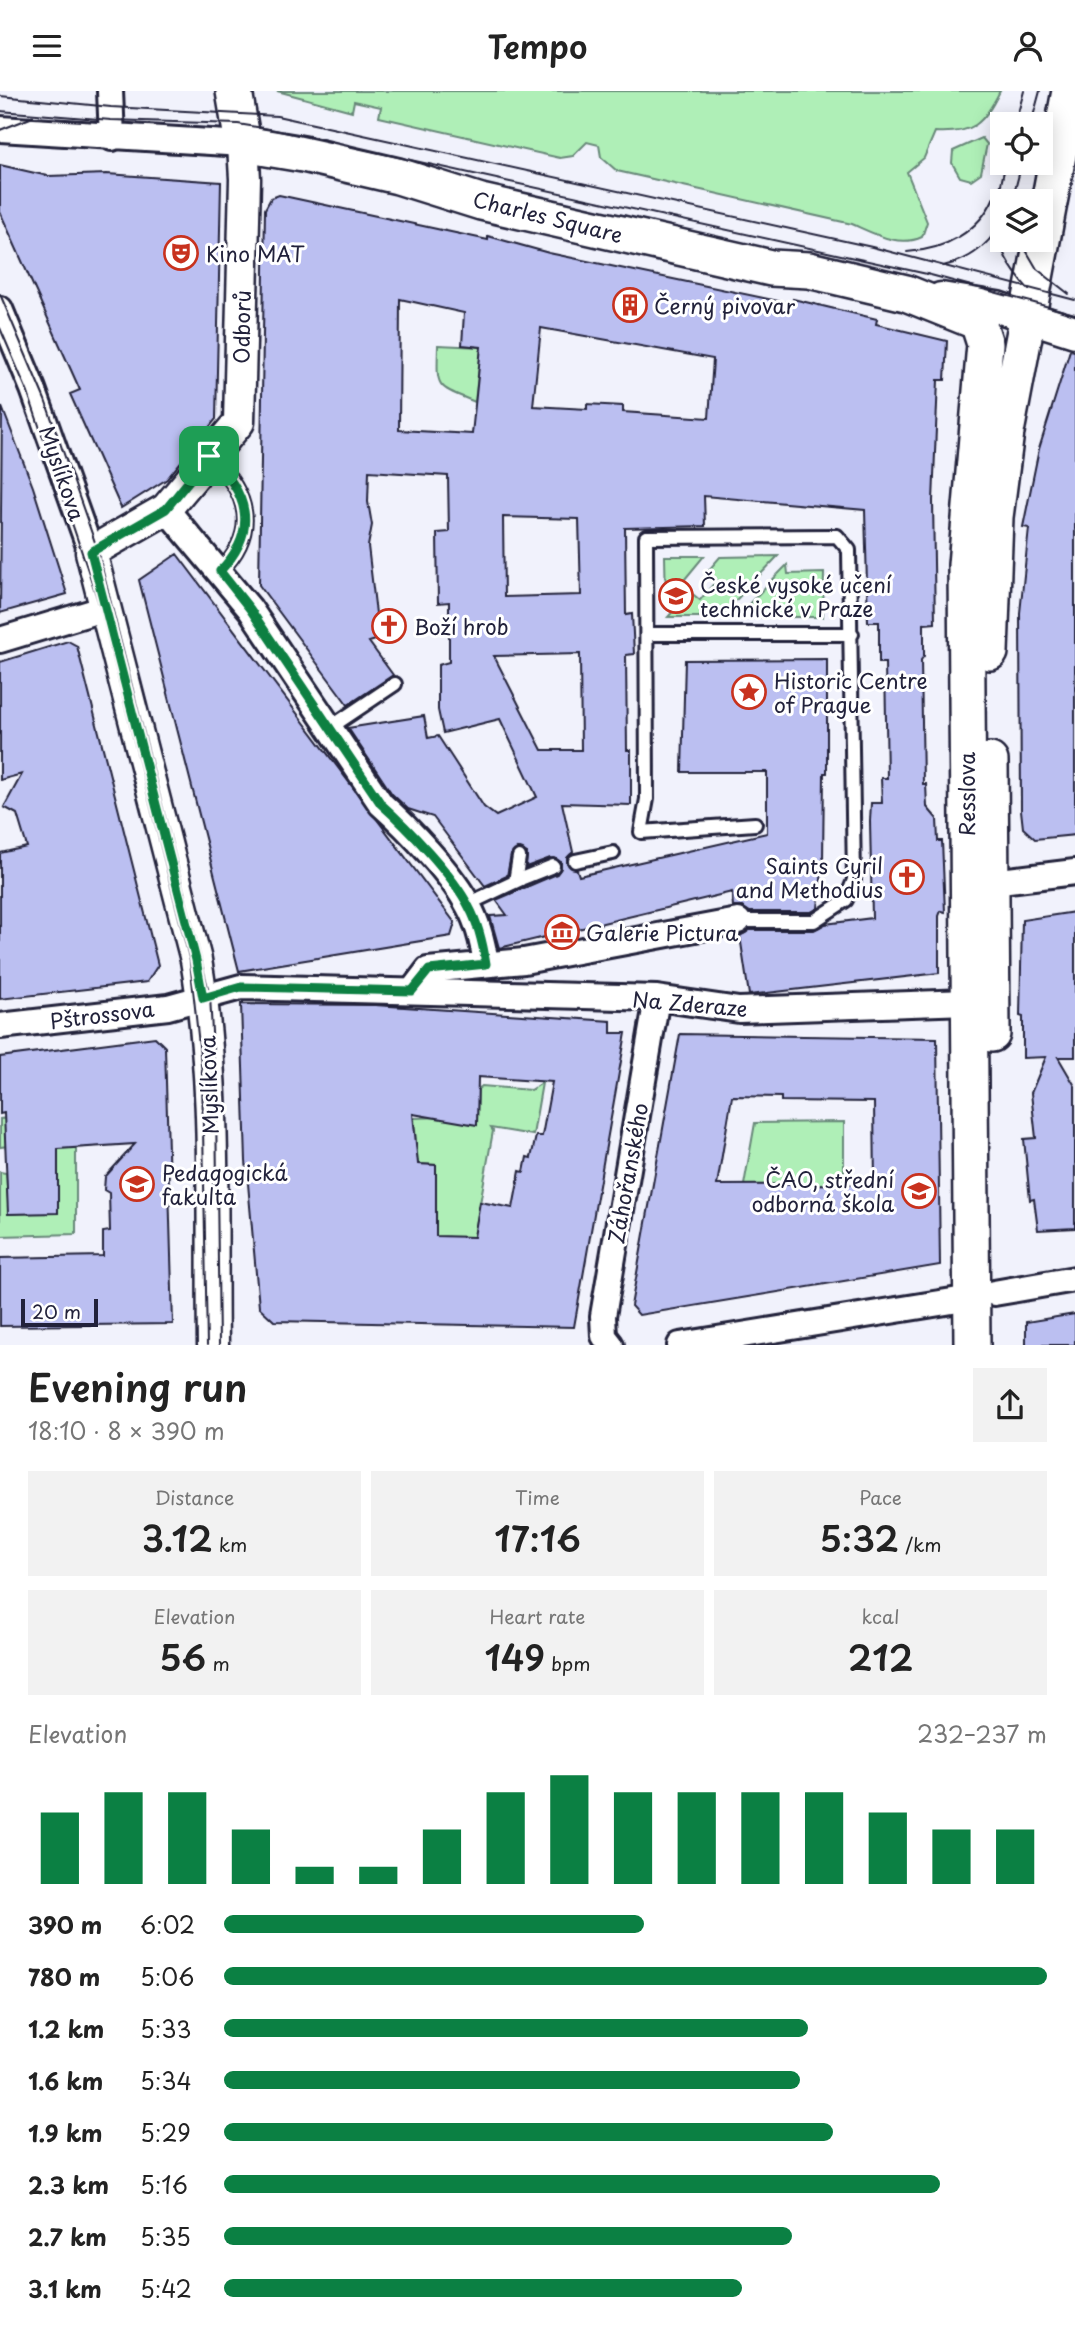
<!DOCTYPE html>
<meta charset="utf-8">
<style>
body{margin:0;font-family:"Playpen Sans",sans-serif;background:#f2f2f2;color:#222;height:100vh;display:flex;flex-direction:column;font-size:26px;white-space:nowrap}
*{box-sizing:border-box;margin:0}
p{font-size:23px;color:#767676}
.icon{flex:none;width:38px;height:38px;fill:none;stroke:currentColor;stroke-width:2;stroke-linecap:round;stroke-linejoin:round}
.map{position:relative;height:1254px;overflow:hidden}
.sheet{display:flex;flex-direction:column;background:#fff;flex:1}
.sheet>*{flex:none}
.tools{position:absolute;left:990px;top:21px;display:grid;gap:14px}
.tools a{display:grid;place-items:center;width:63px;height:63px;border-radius:0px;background:#fff;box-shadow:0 4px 18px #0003;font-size:35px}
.scale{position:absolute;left:21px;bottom:18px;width:77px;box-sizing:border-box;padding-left:7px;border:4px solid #22223b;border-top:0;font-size:19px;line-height:24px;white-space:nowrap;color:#22223b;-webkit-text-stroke:5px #fff;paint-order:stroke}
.pin{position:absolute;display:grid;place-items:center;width:60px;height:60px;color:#fff;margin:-30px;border-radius:14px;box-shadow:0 4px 10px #0006}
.round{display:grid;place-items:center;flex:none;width:74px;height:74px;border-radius:0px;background:#f2f2f2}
.overview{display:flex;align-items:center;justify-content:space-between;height:119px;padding:0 28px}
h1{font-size:38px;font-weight:600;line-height:52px}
.metrics{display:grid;grid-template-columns:repeat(3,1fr);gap:10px;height:119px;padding:7px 28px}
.metrics div{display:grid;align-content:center;border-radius:0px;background:#f2f2f2;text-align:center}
.metrics b{font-size:35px;font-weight:600}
.metrics small{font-size:19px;font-weight:400}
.metrics p{font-size:19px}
.chart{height:196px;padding:14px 28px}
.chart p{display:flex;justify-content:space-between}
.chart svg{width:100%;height:126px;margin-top:7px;stroke:#0b8043;stroke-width:6}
ul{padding:0 28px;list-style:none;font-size:23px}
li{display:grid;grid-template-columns:112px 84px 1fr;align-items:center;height:52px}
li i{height:18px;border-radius:9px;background:#0b8043}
header{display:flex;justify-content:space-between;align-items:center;height:91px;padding:0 28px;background:#fff;font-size:32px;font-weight:600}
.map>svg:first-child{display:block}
.green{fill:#afefb7;stroke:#688879;stroke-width:2}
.building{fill:#bbbff1;stroke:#22223b;stroke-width:2;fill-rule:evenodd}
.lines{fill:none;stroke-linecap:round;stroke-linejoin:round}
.service-casing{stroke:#22223b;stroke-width:18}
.minor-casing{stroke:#22223b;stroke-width:30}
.tertiary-casing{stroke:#22223b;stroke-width:35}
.secondary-casing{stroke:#22223b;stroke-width:40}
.service{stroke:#fff;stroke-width:12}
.minor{stroke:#fff;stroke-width:24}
.tertiary{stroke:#fff;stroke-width:30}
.secondary{stroke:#fff;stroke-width:35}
.tram{stroke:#22223b;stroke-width:2}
.route-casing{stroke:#fff;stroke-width:14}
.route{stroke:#0b8043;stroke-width:9}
.labels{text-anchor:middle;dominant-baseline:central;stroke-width:6;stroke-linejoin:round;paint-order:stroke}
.street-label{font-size:21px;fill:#22223b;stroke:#fff}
.poi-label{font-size:21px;fill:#22223b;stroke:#fff;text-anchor:start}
</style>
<header><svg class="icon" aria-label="menu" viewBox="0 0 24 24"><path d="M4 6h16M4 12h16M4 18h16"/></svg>Tempo<svg class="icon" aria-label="person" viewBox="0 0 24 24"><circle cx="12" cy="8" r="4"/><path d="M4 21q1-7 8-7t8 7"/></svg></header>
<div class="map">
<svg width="1075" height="1254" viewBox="0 0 1075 1254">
<rect width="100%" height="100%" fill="#f1f2fc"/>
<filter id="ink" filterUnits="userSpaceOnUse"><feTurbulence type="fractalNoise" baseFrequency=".0143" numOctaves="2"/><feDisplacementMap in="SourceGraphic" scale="14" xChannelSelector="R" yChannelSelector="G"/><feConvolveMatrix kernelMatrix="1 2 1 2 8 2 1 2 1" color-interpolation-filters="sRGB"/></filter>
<g filter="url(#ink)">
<path class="green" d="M277,0h723c-17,34 -27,43 -65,41l-11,26 -17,14 20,50 -5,15c-23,11 -49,-4 -70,-13l-235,-53 -16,-14 -2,-12 -12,-3 -14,14 -13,2 -181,-41 2,-10 -27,-6 -2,10z
M982,47l5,6 -6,29 -10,7 -11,-3 -8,-14 1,-12z
M438,254l43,2 -6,55c-41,-17 -38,-13 -37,-57z
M665,465h39l-38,46z
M778,465l-58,61h-52l22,-25 10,8 17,-20 -10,-8 13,-15z
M787,474l1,9 36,-1 -1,44h-87z
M542,992l-9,52 -42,-7 2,3 -19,106 -38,1v-73l-18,-1 -4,-46 30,-1 33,7 1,-35 4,-3 49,4z
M34,1024l42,24v95l-76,2v-64l6,1 3,41 49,-2 -1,-72 -57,7v-28z
M844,1031v62l-100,1 11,-62z"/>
<path class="building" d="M0,74l48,11 59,-2 114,8 -5,237 -49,60 -46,29 -51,-114 10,-4 -80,-178z
M279,104l209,45v-4l61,17 243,51 1,-5 84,20 -1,5 71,17 -2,39h-7l-5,121 2,122 -11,1v32l-3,4 2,124h3l1,23 10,12 1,22h4l3,71 -4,-1 -2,5v57l-190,22 -9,-59 10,-6h64l11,-6 47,-6 -2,-97 1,-18h11l-1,-25h6l-2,-115h-6v-41h-11l-3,-112 -161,-14 1,30 -80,2 1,87 6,-1 2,40 -8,1 1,95h4v55l-69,-2 11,49 -6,6v5l10,7 2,6 188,-43v-61h-85l3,-112 142,-1v114h-3l-1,88 -5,47 -7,4h-61l-8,-5h-9l-1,-15 -233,56 -9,-32 17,-1 -11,-15 61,-26 4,-6v-6l-11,-4 -24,9 1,-14 -10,-4 -6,6 -4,21 -22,10 -52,-69 -25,-8 -16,-15 -44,-66 76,-12 4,22 10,-2 46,71 12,9 41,-19 -37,-78 -57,14 -5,-23v-45l11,-3v-60l-11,1 -1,-70 12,-1 -1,-56 -79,-5 -1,31 4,23 -4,21 11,93 -10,3 24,33 -45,30 -89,-120 6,-376 6,-11zM400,208l64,14 -2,32 19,2 -9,87 -73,-4zM541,237l172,31 -4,59 -86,-6v-6l-36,-2v5l-54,-3zM503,426l76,2 2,76 -77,2zM580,563l1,96h-39l-48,-94z
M1070,259l5,1v484l-40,4 -12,-11 -2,-18 -1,-197 9,-85 -6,-1 16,-78z
M2,316l31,80 34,107 -67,19z
M177,463l278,369 -4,13 -212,35 -100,-391z
M68,550l9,5 81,319 -11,17 -147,17v-146l27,-6 -10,-33 -13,-7 18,-33 -22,6v-118z
M1075,821v145h-17l17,29v142l-37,2 -4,-31 -4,1 -6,-61 12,-1 -5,-45 15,-36 -23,1v-41l-3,-1 2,-96z
M241,913l134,1 236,16v12h15l-52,294 -300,-6 -15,-14 -13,-146zM478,986l74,5 -10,54h-6l-5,22 -4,-1 -3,15 -4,-1 -7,37 -33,-6 -6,35 -38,-1v-71l-18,-1 -5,-50 64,11z
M680,943l257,4 3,227 -301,50 -8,-9zM732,1005l49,1v4l93,1 1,82 -158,1z
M155,946l10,10 8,277 -173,2v-68l103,-2v-24l7,-1 -1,-38 -5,-3 1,-13 30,-33 -77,5v64l-50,1 -4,-101 -4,1v-57z
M1075,1223v31h-49v-23z"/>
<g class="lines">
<g class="service-casing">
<path id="service" d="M211,367c38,35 48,74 9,113
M647,543h205
M331,636l64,-43
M575,770l38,-8
M523,787l30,-12
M515,791l4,-25
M468,813l53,-25
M738,830h76l32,-21 8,-20 -5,-330 -12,-14 -191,1 1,262 -6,33 114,-8"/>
</g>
<g class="minor-casing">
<path id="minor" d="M110,0l2,47
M0,38l243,15
M0,218l33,80 58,163
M166,418l84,100 131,195c27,24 72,71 88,103 10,18 14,37 17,56
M0,549l106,-32
M992,791l83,-10
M412,900l16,-21 96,-9 214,-40
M0,935l168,-19 73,-20 416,11 82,12 229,-8
M994,1202l81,-14
M611,1254l-7,-9 -1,-20 54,-318
M680,1254l291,-47"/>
</g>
<g class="tertiary-casing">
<path id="tertiary" d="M941,207l56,9 78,25
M213,1254c-2,-127 5,-259 -17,-385l-105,-408 75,-43 73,-87 6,-243 -2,-35"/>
</g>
<g class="secondary-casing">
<path id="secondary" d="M234,0l9,53 60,10 95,22 83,26 290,66 38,2 97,23 72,29 7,22 -19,221 6,780
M990,561l5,-135 11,-85 64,-341
M990,670l2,273"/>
</g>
<use href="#service" class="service"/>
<use href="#minor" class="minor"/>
<use href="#tertiary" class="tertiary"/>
<use href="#secondary" class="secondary"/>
<path class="tram" d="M0,5l111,11 166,9 595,131 203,53
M0,20l111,9 127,4 37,6 652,144 148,40
M1015,33l9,-33
M1031,33l9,-33
M0,39l33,-13
M1006,72c-14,56 -17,82 23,127
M1012,110l10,-38
M1020,149l17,29 32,25
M907,161c37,-2 72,-20 87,-55
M943,175c24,-5 43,-19 56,-39
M0,203l45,106 52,148 113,448 6,108 3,241
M0,237l28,65 73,216 89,352 12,112 5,272"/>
</g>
</g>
<g class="lines" filter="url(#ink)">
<g class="route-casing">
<path id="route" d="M209,365c39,36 51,74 11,115l30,38 131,195c27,24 72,71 88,103 10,18 14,37 17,57l-57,6 -17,21 -171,-4 -38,11 -7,-38 -105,-408 75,-43z"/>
</g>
<use href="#route" class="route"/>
</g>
<defs>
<g id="theatre-ring" transform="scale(1.75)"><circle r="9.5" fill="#fff" stroke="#c8321e" stroke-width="1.5"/><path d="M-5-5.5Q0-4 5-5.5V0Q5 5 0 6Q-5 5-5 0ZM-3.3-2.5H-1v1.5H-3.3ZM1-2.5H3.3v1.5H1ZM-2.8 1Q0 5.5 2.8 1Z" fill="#c8321e"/></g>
<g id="building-ring" transform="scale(1.75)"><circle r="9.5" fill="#fff" stroke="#c8321e" stroke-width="1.5"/><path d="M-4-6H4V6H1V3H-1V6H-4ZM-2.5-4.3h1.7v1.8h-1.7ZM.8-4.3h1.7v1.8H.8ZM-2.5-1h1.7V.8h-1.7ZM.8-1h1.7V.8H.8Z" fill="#c8321e"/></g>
<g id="university-ring" transform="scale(1.75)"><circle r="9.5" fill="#fff" stroke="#c8321e" stroke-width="1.5"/><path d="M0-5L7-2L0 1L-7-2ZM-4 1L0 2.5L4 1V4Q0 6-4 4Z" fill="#c8321e"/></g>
<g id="church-ring" transform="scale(1.75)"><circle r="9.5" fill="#fff" stroke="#c8321e" stroke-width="1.5"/><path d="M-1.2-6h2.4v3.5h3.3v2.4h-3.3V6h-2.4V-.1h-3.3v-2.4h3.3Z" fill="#c8321e"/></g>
<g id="sight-ring" transform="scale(1.75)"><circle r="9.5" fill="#fff" stroke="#c8321e" stroke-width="1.5"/><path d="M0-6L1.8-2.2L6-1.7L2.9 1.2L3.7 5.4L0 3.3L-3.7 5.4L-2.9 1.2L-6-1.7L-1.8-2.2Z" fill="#c8321e"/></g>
<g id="museum-ring" transform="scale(1.75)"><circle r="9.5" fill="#fff" stroke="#c8321e" stroke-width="1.5"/><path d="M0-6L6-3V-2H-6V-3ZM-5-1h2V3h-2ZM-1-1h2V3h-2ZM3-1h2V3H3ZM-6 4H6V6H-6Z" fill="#c8321e"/></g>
</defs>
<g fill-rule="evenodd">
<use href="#theatre-ring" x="181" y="162"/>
<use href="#building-ring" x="630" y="214"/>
<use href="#university-ring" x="676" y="505"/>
<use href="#church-ring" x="389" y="535"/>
<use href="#sight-ring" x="749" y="601"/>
<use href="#church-ring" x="907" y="786"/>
<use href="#museum-ring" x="562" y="841"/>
<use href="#university-ring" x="137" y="1093"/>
<use href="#university-ring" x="919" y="1100"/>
</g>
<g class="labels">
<g class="street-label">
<text transform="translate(548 125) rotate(14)">Charles Square</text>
<text transform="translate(241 236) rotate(-89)">Odborů</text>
<text transform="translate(63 382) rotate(71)">Myslíkova</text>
<text transform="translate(966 703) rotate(-90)">Resslova</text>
<text transform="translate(690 912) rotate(5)">Na Zderaze</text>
<text transform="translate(102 923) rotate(-7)">Pštrossova</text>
<text transform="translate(208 994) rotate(-92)">Myslíkova</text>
<text transform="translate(627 1082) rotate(-80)">Záhořanského</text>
</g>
<g class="poi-label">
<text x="206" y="162">Kino MAT</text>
<text x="654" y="214">Černý pivovar</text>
<text x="700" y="493">České vysoké učení<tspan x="700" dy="24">technické v Praze</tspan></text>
<text x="414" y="535">Boží hrob</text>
<text x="774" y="589">Historic Centre<tspan x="774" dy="24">of Prague</tspan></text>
<text x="883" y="774" text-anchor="end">Saints Cyril<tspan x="883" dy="24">and Methodius</tspan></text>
<text x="586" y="841">Galerie Pictura</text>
<text x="162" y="1081">Pedagogická<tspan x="162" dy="24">fakulta</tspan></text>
<text x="894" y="1088" text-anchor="end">ČAO, střední<tspan x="894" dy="24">odborná škola</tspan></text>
</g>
</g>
</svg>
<div class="tools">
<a><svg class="icon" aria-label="locate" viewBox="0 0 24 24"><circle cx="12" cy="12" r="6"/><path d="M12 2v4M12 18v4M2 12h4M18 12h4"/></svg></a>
<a><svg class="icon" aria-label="layers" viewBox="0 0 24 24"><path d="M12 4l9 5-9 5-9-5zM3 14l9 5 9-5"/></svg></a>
</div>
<div class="scale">20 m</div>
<div class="pin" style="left:209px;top:365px;background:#1e9e55"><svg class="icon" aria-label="arrive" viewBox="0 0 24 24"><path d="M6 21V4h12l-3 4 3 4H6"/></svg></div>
</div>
<section class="sheet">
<div class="overview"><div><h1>Evening run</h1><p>18:10 · 8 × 390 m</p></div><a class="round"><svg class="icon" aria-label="share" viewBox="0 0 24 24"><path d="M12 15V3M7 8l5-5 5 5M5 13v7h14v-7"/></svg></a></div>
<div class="metrics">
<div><p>Distance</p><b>3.12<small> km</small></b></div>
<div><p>Time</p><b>17:16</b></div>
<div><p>Pace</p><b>5:32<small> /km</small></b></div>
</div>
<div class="metrics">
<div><p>Elevation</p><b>56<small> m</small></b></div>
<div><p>Heart rate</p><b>149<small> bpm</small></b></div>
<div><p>kcal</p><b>212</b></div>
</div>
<div class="chart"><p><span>Elevation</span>232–237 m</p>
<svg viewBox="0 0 160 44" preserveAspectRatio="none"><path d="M5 44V19M15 44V12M25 44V12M35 44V25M45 44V38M55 44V38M65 44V25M75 44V12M85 44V6M95 44V12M105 44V12M115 44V12M125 44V12M135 44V19M145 44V25M155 44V25"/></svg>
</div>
<ul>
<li><b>390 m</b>6:02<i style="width:51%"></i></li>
<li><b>780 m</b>5:06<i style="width:100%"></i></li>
<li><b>1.2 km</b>5:33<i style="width:71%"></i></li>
<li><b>1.6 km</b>5:34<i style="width:70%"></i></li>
<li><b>1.9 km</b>5:29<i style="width:74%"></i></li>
<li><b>2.3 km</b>5:16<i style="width:87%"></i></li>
<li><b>2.7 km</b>5:35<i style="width:69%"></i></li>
<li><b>3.1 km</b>5:42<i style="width:63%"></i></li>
</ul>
</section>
